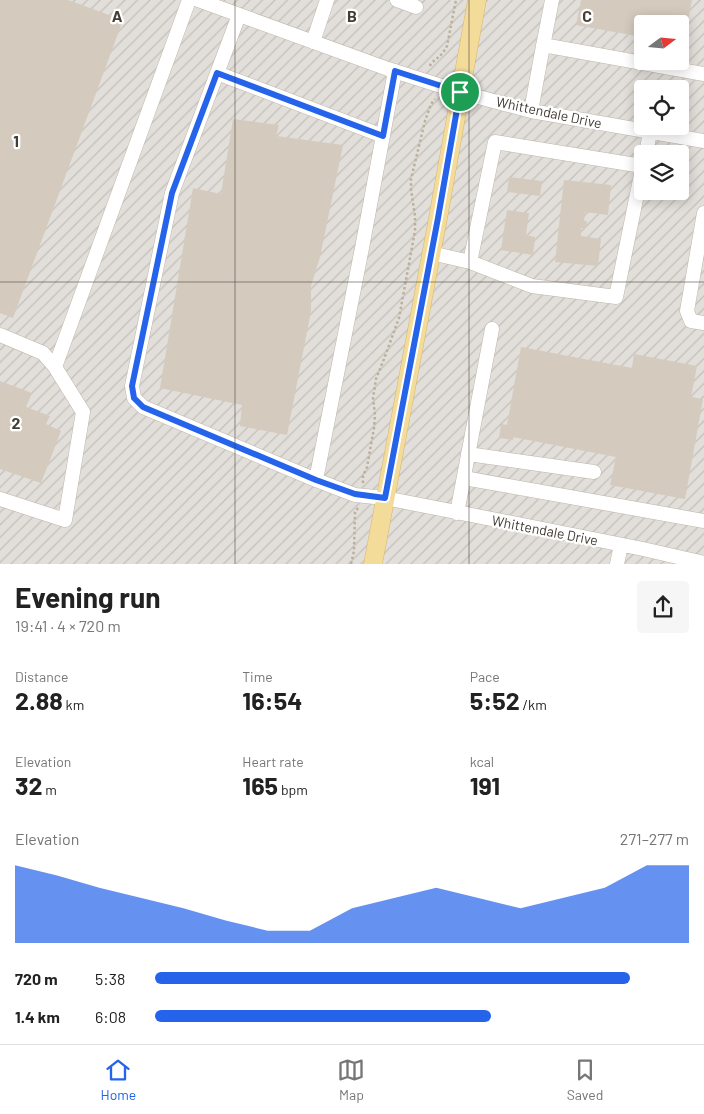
<!DOCTYPE html>
<meta charset="utf-8">
<style>
body{margin:0;font-family:Barlow,sans-serif;background:#f6f6f6;color:#222;height:100vh;display:flex;flex-direction:column;font-size:19px;white-space:nowrap}
*{box-sizing:border-box;margin:0}
p{font-size:16px;color:#767676}
.icon{flex:none;width:28px;height:28px;fill:none;stroke:currentColor;stroke-width:2;stroke-linecap:round;stroke-linejoin:round}
.map{position:relative;height:564px;overflow:hidden}
.sheet{display:flex;flex-direction:column;background:#fff;flex:1}
.sheet>*{flex:none}
.needle{width:32px;rotate:74deg}
.controls{position:absolute;left:634px;top:15px;display:grid;gap:10px}
.controls a{display:grid;place-items:center;width:55px;height:55px;border-radius:5px;background:#fff;box-shadow:0 2px 12px #0003;font-size:25px}
.pin{position:absolute;display:grid;place-items:center;width:42px;height:42px;color:#fff;margin:-21px;border:2px solid #fff;border-radius:50%;box-shadow:0 1px 5px #0007}
.round{display:grid;place-items:center;flex:none;width:52px;height:52px;border-radius:5px;background:#f6f6f6}
.head{display:flex;align-items:center;justify-content:space-between;height:85px;padding:0 15px}
h1{font-size:28px;font-weight:700;line-height:38px}
.stats{display:grid;grid-template-columns:repeat(3,1fr);gap:8px;height:85px;padding:5px 15px}
.stats div{display:grid;align-content:center}
.stats b{font-size:25px;font-weight:700}
.stats small{font-size:14px;font-weight:400}
.stats p{font-size:14px}
.chart{height:140px;padding:10px 15px}
.chart p{display:flex;justify-content:space-between}
.chart svg{width:100%;height:90px;margin-top:5px;fill:#2563eb;opacity:.7}
ul{padding:0 15px;list-style:none;font-size:16px}
li{display:grid;grid-template-columns:80px 60px 1fr;align-items:center;height:38px}
li i{height:12px;border-radius:6px;background:#2563eb}
.menu{display:flex;justify-content:space-around;align-items:center;height:70px;border-top:1px solid #e0e0e0;background:#fff;font-size:14px;color:#767676}
.menu a{display:grid;justify-items:center;gap:2px}
.menu .active{color:#2563eb}
.map>svg:first-child{display:block}
.industrial{fill:url(#industrial-furrows);fill-rule:evenodd}
.building{fill:#d4cbbe}
.lines{fill:none;stroke-linecap:round;stroke-linejoin:round}
.minor-casing{stroke:#beb7ab;stroke-width:15}
.major-casing{stroke:#d6b76d;stroke-width:19}
.path{stroke:#bbb09b;stroke-width:2.5;stroke-dasharray:2.5 2.5;stroke-linecap:butt}
.minor{stroke:#fff;stroke-width:14}
.major{stroke:#f3db9a;stroke-width:18}
.route-casing{stroke:#fff;stroke-width:10}
.route{stroke:#2563eb;stroke-width:6}
.grid{fill:none;stroke:#423d35;stroke-width:1;stroke-opacity:0.55}
.labels{text-anchor:middle;dominant-baseline:central;stroke-width:4.5;stroke-linejoin:round;paint-order:stroke}
.street-label{font-size:14px;fill:#423d35;stroke:#fff}
.grid-label{font-size:16px;text-anchor:middle;font-weight:bold;fill:#423d35;stroke:#fff;stroke-width:4.5;stroke-linejoin:round;paint-order:stroke}
</style>
<div class="map">
<svg width="704" height="564" viewBox="0 0 704 564">
<defs>
<pattern id="industrial-furrows" width="10" height="10" patternUnits="userSpaceOnUse" patternTransform="scale(1.25)"><rect width="10" height="10" fill="#e2ded9"/><path d="M-1 1l2-2M0 10L10 0M9 11l2-2" fill="none" stroke="#c3bfbb"/></pattern>
</defs>
<rect width="100%" height="100%" fill="#f0ede5"/>
<path class="industrial" d="M0,0h704v564h-704zM642,24h38v37h-38zM642,89h38v37h-38zM642,154h38v37h-38z"/>
<path class="building" d="M0,0h68l55,20 -110,298 -13,-5z
M581,0h111l-9,45 -3,-1v-20h-38v13l-66,-12z
M233,119l46,6 -3,11 67,9 -23,112 -9,29v25l-24,124 -47,-9 2,-21 -82,-17 33,-200 28,6z
M509,177l33,4 -2,15 -33,-4z
M564,180l47,5 -3,30 -23,-3 -1,9h3l-1,7h-5v8l20,3 -3,27 -43,-4z
M507,210l22,3 -3,22 9,2 -2,18 -32,-5z
M521,347l111,21 2,-14 63,12 -6,31 12,2 -18,100 -75,-14 6,-28 -103,-20v3l-14,-2 2,-14 6,1z
M0,381l32,12 -6,14 24,9 -4,8 15,7 -20,52 -41,-14z"/>
<g class="lines">
<g class="minor-casing">
<path id="minor" d="M198,0l190,69 72,23 71,19 173,30
M397,0l19,7
M239,15l-67,178 -40,193 2,12 9,9 173,73 46,-232 33,-177
M313,42l14,-42
M543,45l161,29
M217,73l166,63
M531,111l9,-49 12,-62
M646,154l4,-22
M704,213l-17,98 4,10 13,2
M431,253l39,9 62,24 84,11 26,-127
M470,262l25,-120 147,24
M0,335l43,18 12,14 28,45 -18,108 -65,-21
M55,367l134,-367
M468,454l126,18
M464,478l240,43
M316,480l39,15 30,3 173,34 85,17 61,14
M457,513l35,-184
M617,564l4,-19"/>
</g>
<g class="major-casing">
<path id="major" d="M373,564l65,-346 39,-218"/>
</g>
<path class="path" d="M430,66l1,-3c7,-5 12,-9 16,-17l9,-46
M363,483v-7l4,-9 7,-39 1,-13 -2,-17 3,-19 8,-20 15,-41 16,-87v-15l-4,-27v-10l14,-58 6,-17 4,-5
M351,564l3,-13 1,-39 3,-4"/>
<use href="#minor" class="minor"/>
<use href="#major" class="major"/>
</g>
<g class="lines">
<g class="route-casing">
<path id="route" d="M395,71l65,21 -22,126 -53,280 -30,-4 -39,-14 -173,-73 -9,-9 -2,-12 40,-193 45,-120 166,63z"/>
</g>
<use href="#route" class="route"/>
</g>
<path class="grid" d="M235,0v564M469,0v564M0,282h704"/>
<g class="labels">
<g class="street-label">
<text transform="translate(549 112) rotate(12)">Whittendale Drive</text>
<text transform="translate(545 530) rotate(11)">Whittendale Drive</text>
</g>
</g>
<g class="grid-label">
<text x="117" y="22">A</text>
<text x="352" y="22">B</text>
<text x="587" y="22">C</text>
<text x="16" y="147">1</text>
<text x="16" y="429">2</text>
</g>
</svg>
<div class="controls">
<a><svg class="needle" viewBox="-14 -14 28 28"><path d="M0-13l5 13h-10z" fill="#e53935"/><path d="M0 13l5-13h-10z" fill="#767676"/></svg></a>
<a><svg class="icon" aria-label="locate" viewBox="0 0 24 24"><circle cx="12" cy="12" r="6"/><path d="M12 2v4M12 18v4M2 12h4M18 12h4"/></svg></a>
<a><svg class="icon" aria-label="layers" viewBox="0 0 24 24"><path d="M12 4l9 5-9 5-9-5zM3 14l9 5 9-5"/></svg></a>
</div>
<div class="pin" style="left:460px;top:92px;background:#1e9e55"><svg class="icon" aria-label="arrive" viewBox="0 0 24 24"><path d="M6 21V4h12l-3 4 3 4H6"/></svg></div>
</div>
<section class="sheet">
<div class="head"><div><h1>Evening run</h1><p>19:41 · 4 × 720 m</p></div><a class="round"><svg class="icon" aria-label="share" viewBox="0 0 24 24"><path d="M12 15V3M7 8l5-5 5 5M5 13v7h14v-7"/></svg></a></div>
<div class="stats">
<div><p>Distance</p><b>2.88<small> km</small></b></div>
<div><p>Time</p><b>16:54</b></div>
<div><p>Pace</p><b>5:52<small> /km</small></b></div>
</div>
<div class="stats">
<div><p>Elevation</p><b>32<small> m</small></b></div>
<div><p>Heart rate</p><b>165<small> bpm</small></b></div>
<div><p>kcal</p><b>191</b></div>
</div>
<div class="chart"><p><span>Elevation</span>271–277 m</p>
<svg viewBox="0 0 160 44" preserveAspectRatio="none"><path d="M0 44V6L10 11L20 17L30 22L40 27L50 33L60 38L70 38L80 27L90 22L100 17L110 22L120 27L130 22L140 17L150 6L160 6V44z"/></svg>
</div>
<ul>
<li><b>720 m</b>5:38<i style="width:89%"></i></li>
<li><b>1.4 km</b>6:08<i style="width:63%"></i></li>
</ul>
</section>
<nav class="menu">
<a class="active"><svg class="icon" aria-label="home" viewBox="0 0 24 24"><path d="M3 11l9-7 9 7M6 9v11h12V9"/></svg>Home</a>
<a><svg class="icon" aria-label="map" viewBox="0 0 24 24"><path d="M3 6l6-2 6 2 6-2v14l-6 2-6-2-6 2zM9 4v14M15 6v14"/></svg>Map</a>
<a><svg class="icon" aria-label="saved" viewBox="0 0 24 24"><path d="M7 4h10v16l-5-4-5 4z"/></svg>Saved</a>
</nav>
